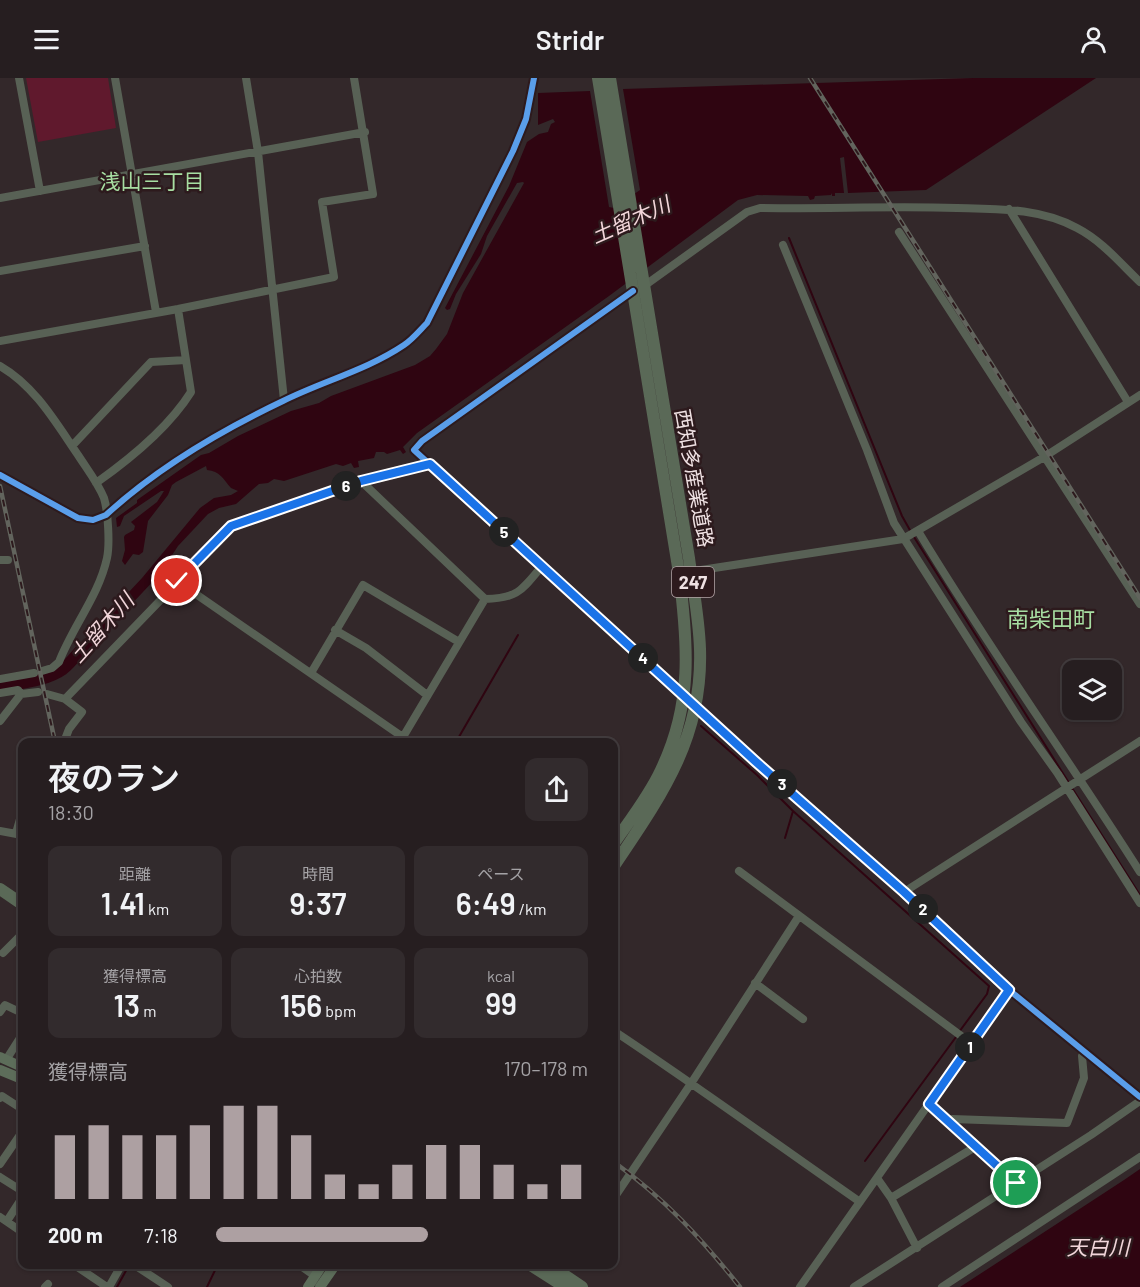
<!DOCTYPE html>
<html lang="ja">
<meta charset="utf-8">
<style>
body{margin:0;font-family:Barlow,"Noto Sans JP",sans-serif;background:#322b2d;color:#f1f3f6;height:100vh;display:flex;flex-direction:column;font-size:22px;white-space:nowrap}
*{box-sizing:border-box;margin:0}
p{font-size:20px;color:#a4a2a5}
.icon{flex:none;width:33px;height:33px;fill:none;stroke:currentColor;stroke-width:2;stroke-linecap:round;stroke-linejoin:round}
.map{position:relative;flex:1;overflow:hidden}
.details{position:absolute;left:18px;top:660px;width:600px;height:531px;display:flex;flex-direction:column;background:#261e20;border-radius:12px;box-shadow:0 2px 4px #0004,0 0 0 2px #423c3e}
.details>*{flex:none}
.buttons{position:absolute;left:1062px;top:582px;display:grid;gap:12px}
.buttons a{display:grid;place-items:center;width:60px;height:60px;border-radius:12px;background:#261e20;box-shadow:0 2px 4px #0004,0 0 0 2px #423c3e;font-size:30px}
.pin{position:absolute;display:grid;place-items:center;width:51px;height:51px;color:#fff;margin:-26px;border:3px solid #fff;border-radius:50%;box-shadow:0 2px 6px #0007}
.km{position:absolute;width:30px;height:30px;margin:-15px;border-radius:50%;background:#222;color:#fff;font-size:16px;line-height:30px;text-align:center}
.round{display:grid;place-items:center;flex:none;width:63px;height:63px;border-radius:12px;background:#322b2d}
.summary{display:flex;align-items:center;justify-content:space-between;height:102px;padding:0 30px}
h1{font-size:33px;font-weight:600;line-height:45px}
.metrics{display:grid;grid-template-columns:repeat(3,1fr);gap:9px;height:102px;padding:6px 30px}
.metrics div{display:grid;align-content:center;border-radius:12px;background:#322b2d;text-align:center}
.metrics b{font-size:30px;font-weight:600}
.metrics small{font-size:16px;font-weight:400}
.metrics p{font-size:16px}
.chart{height:168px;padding:12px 30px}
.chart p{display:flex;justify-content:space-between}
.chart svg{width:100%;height:108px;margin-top:6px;stroke:#ada0a2;stroke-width:6}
ul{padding:0 30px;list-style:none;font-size:20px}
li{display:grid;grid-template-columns:96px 72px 1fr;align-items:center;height:45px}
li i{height:15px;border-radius:8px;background:#ada0a2}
header{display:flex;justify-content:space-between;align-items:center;height:78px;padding:0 30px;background:#261e20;font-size:27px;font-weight:600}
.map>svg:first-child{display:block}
.green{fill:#60192d}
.water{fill:#2f0511}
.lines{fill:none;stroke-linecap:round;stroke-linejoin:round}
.stream{stroke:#2f0511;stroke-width:2}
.river{stroke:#2f0511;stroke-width:12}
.minor{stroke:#586155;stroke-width:8}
.major{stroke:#5d6d5a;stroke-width:10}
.highway{stroke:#5a6957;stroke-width:12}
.rail-casing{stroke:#62645d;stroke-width:4.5}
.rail{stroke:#2d1a1d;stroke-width:2;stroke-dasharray:7;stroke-linecap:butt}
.cycleway-casing{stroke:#2d1a1d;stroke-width:10}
.cycleway{stroke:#5a9eea;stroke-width:6}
.route-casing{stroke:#fff;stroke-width:12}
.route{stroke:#1a73e8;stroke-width:8}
.labels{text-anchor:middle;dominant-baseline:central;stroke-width:5;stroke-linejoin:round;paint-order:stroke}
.shield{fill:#2d1a1d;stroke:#b5a5a8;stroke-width:1.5}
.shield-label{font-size:18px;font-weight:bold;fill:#efe1e3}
.street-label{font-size:20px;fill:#efe1e3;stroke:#2d1a1d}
.neighbourhood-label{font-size:21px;fill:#a7dea2;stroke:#2d1a1d}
.water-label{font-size:21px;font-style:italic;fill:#f2d6da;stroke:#2d1a1d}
.quarter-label{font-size:22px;fill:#a7dea2;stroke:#2d1a1d}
</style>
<header><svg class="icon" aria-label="menu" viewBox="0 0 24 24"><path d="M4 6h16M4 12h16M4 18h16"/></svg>Stridr<svg class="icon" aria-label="person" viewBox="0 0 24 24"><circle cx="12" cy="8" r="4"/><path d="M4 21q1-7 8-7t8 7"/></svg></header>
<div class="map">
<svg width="1140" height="1209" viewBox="0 0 1140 1209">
<rect width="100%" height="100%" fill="#33282a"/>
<path class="green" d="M26,0h82l8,50 -78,14z"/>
<path class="water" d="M973,0h123l-170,112 -78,3 -4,-36 -4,1 4,35h-9v3h-3v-3l-1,2 -16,1 -1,3 -4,1 -2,-4 -51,-1 -19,5 -129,96 -192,137 -14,14 3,5 -3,2 -3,-4 -13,4 -3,-2h-8l-2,6 -16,3 1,6 -5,1 -3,-5 -8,3 -7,-2 -52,17 -10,-2 -6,4 -9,1 -23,20 -17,4 -11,6 -30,32 -19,29 -82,87 -8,-6 73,-78 58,-70 14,-10 17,-3 7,-4 -7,-3c-8,-9 -11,-17 -24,-18l-1,-4 -30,16 -4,3 -4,10 -20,26 -5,31 -4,3 -6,-1 -8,11 -3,-4 3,-11 -1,-13 1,-2 9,-5 1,-4 -4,-4 26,-20 7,-11h-3l-37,25 -4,10 -3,1 -1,-9 21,-15v-3l64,-45 8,-2 29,-17 53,-25 28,-8 12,-7 84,-31 15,-9 6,-7 11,-15 16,-41 61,-110 -1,-1 -6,1 -30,53 -6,18 -25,40 -6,15 -3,1 -2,-2 64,-122 18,-44 12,-8 9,-2 3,-8 4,-2 -2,-3 -15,6v-32l52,-2 19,116 5,1 26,-18 -17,-101z
M1140,1091v118h-180l164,-107z"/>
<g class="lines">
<path class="stream" d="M789,160l113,278 9,16
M914,459l155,246
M701,648l56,49 36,36 -8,27
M456,664l62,-107
M1072,710l68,107
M793,733l196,175 -2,8 -28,38
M865,1083l91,-124
M117,1209l11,-20
M207,1209l11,-23"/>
<path class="river" d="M0,609c20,-4 46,-6 63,-18 8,-6 13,-14 20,-21"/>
<path class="minor" d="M19,0l21,113
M115,0l41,234
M246,0l12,74 26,248
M0,120l365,-66
M1009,131l119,193
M899,154l241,372
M783,167l84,205 27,73 127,199 37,52 82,129
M0,193l145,-25
M644,208l103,-74 13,-4c65,1 131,-2 197,0 41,1 83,0 120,20 25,13 43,35 63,54
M633,213l-211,150 -8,9 341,311 149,131 105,98 131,107
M0,263l178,-32 156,-32 -12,-75 51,-8 -19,-116
M0,288c35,20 56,57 78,89 9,14 20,28 26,43 4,13 6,46 3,60 -8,37 -34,68 -48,104l-7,6 -10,3
M72,368l79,-84 35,-2
M0,397l78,43 15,2 13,-5c52,-48 114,-84 177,-114 40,-20 84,-31 121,-56 9,-6 16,-15 23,-22l86,-172 13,-32 8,-41
M361,403l124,118c33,-1 36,-8 57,-33
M96,405c34,-24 73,-56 95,-91l-13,-83
M918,453c70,116 149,226 222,341
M0,482h8
M688,494l215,-33 141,-82 96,-62
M177,503l233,161
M335,552l31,18 61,47
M311,595l52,-88 96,57
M0,601l34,-6
M0,615l18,-3 3,4
M47,616l18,5 17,13 -13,17 -5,13
M65,621l166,-172 130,-46 69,-18
M0,643l21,-27 17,-2
M403,659l82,-138
M0,753l22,4
M16,755l6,-21
M739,793l233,173
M904,814l236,-151
M3,875l19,-19
M755,905l48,36
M0,934l5,-7 17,8
M614,953c83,55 164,114 246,171
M6,982l16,-25
M0,1020l2,-2 20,13
M929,1026l87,79
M948,1043l4,-2 115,4 17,-45 -2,-22 2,-4
M0,1086l22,-32
M0,1099l22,14
M877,1100l14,20 26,50
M614,1120l78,-116 107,-166
M891,1120l84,-51
M0,1139l22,15
M7,1143l15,-23
M73,1186l34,23
M133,1186l35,23
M298,1186l17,12
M45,1209l3,-3
M109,1209l13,-23
M800,1209l209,-297
M854,1209l237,-152 49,-34
M942,1209l198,-130"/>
<path class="major" d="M0,979l22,10
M0,992l22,9
M308,1209l15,-23
M320,1209l16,-23"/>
<path class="highway" d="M598,0l81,495c9,71 14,131 -18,197 -12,26 -31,50 -47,73
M610,0l79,480c4,30 10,60 11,91 3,89 -39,147 -86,217
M0,811l22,15
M529,1186l36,23
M548,1186l34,23"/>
<g class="rail-casing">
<path id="rail" d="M810,0l330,520
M0,408l55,256
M614,1084c51,37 87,76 126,125"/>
</g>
<use href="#rail" class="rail"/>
<g class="cycleway-casing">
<path id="cycleway" d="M633,213l-211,150 -8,9 341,311 149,131 105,98 131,107
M0,397l78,43 15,2 13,-5c52,-48 114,-84 177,-114 40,-20 84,-31 121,-56 9,-6 16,-15 23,-22l86,-172 13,-32 8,-41"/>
</g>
<use href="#cycleway" class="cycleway"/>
</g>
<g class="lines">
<g class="route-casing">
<path id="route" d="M177,503l54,-55 130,-45 69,-17 325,297 149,131 105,98 -80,114 87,79"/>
</g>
<use href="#route" class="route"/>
</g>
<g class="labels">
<rect class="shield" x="672" y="489" width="42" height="30" rx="4.5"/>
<g class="shield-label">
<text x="693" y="504">247</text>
</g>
<g class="street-label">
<text transform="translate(695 400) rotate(80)">西知多産業道路</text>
</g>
<g class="neighbourhood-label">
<text x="152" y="102">浅山三丁目</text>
</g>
<g class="water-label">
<text transform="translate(630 141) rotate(-24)">土留木川</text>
<text transform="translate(101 549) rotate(-48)">土留木川</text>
<text x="1098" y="1168">天白川</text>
</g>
<g class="quarter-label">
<text x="1051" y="540">南柴田町</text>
</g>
</g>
</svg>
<div class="buttons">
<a><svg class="icon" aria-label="layers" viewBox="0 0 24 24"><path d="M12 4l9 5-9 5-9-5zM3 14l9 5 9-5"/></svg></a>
</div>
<div class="pin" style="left:1016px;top:1105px;background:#1e9e55"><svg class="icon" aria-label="arrive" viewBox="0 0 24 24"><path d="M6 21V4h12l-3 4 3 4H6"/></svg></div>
<div class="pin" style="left:177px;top:503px;background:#d93025"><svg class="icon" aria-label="check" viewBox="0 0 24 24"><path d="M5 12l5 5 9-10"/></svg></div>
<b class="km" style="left:970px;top:969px">1</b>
<b class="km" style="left:923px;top:831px">2</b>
<b class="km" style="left:782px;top:706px">3</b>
<b class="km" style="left:643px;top:580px">4</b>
<b class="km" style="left:504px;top:454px">5</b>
<b class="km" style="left:346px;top:408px">6</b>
<section class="details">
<div class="summary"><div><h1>夜のラン</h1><p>18:30</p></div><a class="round"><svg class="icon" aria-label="share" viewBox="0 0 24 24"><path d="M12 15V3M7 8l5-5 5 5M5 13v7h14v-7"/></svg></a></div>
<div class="metrics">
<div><p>距離</p><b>1.41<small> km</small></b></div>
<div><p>時間</p><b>9:37</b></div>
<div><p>ペース</p><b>6:49<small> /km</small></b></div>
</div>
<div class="metrics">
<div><p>獲得標高</p><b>13<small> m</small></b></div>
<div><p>心拍数</p><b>156<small> bpm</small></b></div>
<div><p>kcal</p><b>99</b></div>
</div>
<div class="chart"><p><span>獲得標高</span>170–178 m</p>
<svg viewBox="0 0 160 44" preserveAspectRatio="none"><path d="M5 44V18M15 44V14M25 44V18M35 44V18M45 44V14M55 44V6M65 44V6M75 44V18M85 44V34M95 44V38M105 44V30M115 44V22M125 44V22M135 44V30M145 44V38M155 44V30"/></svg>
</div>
<ul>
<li><b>200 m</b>7:18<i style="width:57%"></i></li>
</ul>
</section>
</div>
